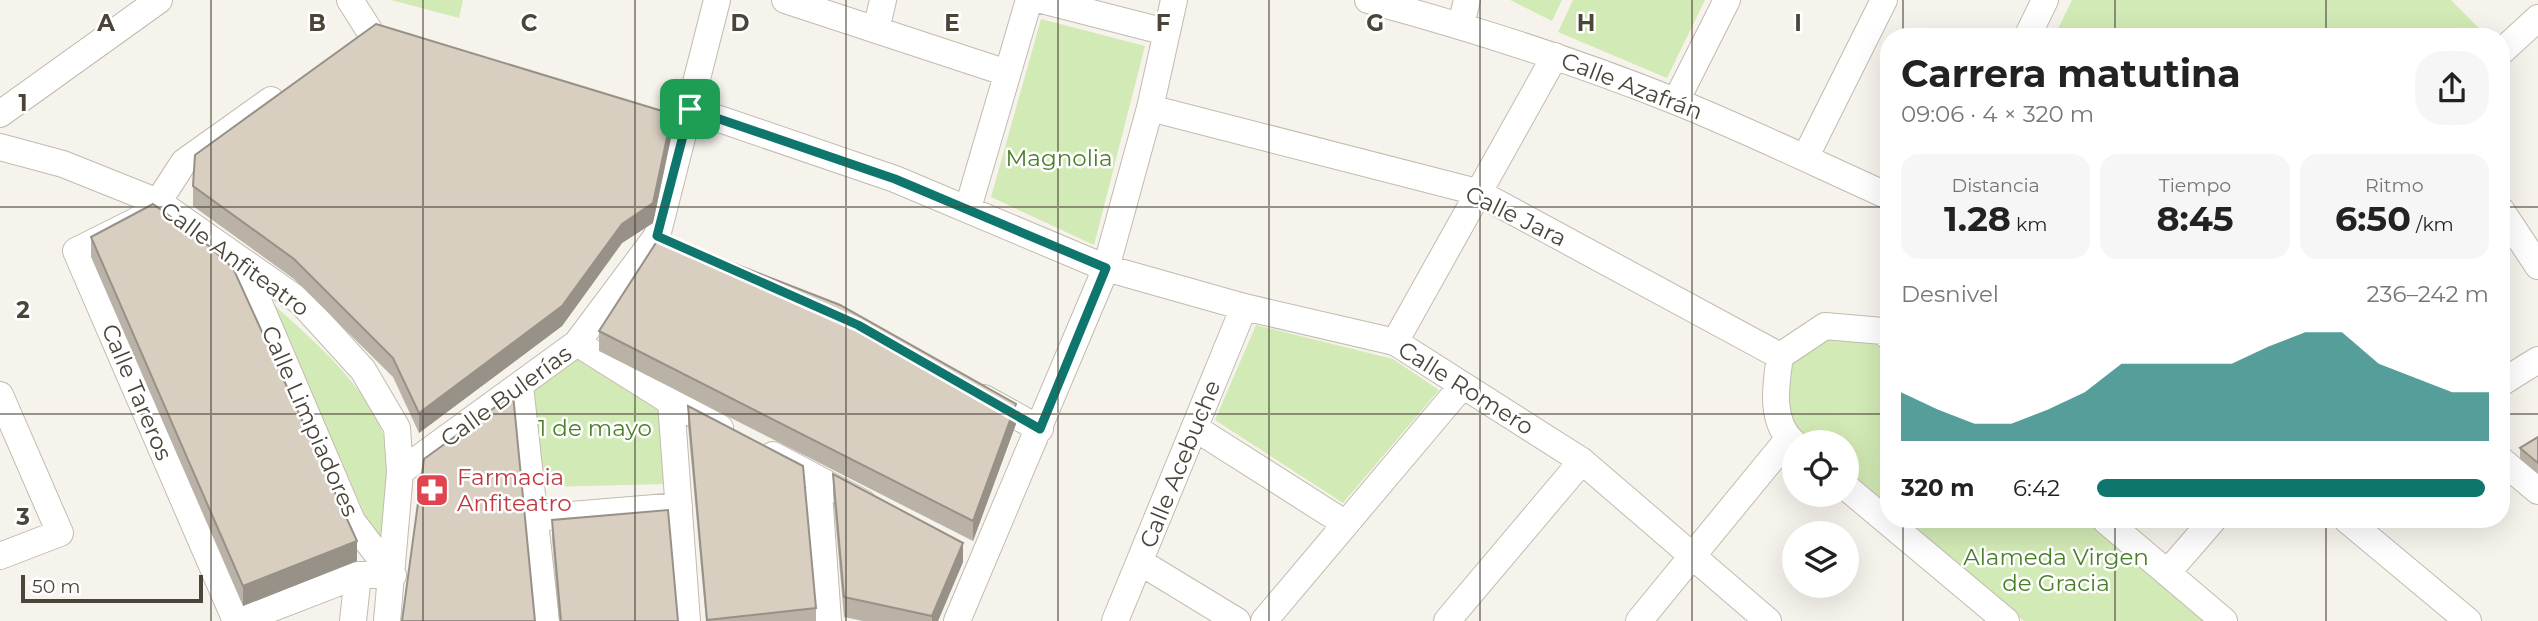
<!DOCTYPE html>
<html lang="es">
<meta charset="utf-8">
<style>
body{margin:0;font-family:Montserrat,sans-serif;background:#f6f6f6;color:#222;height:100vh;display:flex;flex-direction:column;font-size:26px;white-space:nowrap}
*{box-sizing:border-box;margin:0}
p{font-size:23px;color:#767676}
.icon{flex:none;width:38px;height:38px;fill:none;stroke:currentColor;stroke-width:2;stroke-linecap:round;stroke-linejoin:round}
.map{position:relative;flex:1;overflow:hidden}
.drawer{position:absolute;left:1880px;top:28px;width:630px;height:500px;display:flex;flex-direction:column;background:#fff;border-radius:28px;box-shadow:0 7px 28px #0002}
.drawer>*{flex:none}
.tools{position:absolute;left:1782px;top:430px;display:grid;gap:14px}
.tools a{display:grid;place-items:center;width:77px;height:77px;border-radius:50%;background:#fff;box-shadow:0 7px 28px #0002;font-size:35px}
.scale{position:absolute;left:21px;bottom:18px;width:182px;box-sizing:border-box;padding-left:7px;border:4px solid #4b4439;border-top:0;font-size:19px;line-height:24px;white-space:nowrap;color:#4b4439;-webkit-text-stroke:5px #fff;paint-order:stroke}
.pin{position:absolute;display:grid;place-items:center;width:60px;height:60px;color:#fff;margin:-30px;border-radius:14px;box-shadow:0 4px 10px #0006}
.round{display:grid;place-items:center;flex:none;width:74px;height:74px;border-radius:28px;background:#f6f6f6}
.head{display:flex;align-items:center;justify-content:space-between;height:119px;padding:0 21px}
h1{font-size:38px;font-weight:700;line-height:52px}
.metrics{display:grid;grid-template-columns:repeat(3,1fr);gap:10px;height:119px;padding:7px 21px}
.metrics div{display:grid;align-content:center;border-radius:18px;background:#f6f6f6;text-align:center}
.metrics b{font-size:35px;font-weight:700}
.metrics small{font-size:19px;font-weight:400}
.metrics p{font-size:19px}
.chart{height:196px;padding:14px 21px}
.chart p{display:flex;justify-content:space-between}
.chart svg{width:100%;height:126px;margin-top:7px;fill:#0f766e;opacity:.7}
ul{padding:0 21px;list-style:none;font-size:23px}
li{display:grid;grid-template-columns:112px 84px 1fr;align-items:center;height:52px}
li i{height:18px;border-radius:9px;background:#0f766e}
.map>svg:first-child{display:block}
.green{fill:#d2eab5}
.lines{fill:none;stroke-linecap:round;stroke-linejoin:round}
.minor-casing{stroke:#c2bbae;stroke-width:28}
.minor{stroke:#fff;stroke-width:26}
.wall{fill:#bab2a6}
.shaded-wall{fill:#979187}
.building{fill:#d8cfc1;stroke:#979187;stroke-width:2}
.route-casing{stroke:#fff;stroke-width:14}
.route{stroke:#0f766e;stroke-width:9}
.grid{fill:none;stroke:#4b4439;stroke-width:2;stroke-opacity:0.55}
.labels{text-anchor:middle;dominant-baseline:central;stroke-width:5;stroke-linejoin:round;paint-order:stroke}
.street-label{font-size:23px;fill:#4b4439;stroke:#fff}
.park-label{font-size:23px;fill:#4a7f2a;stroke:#fff}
.health-label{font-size:23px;fill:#be3a42;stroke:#fff;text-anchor:start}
.grid-label{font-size:23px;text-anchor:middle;font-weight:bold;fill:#4b4439;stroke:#fff;stroke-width:5;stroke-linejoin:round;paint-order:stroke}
</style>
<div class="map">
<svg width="2538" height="621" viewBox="0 0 2538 621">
<rect width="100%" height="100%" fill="#f6f3ec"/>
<path class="green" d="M391,0h72l-4,18z
M1510,0h52l-10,21z
M1573,0h132l-38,78 -109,-46z
M2072,0h379l28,28 -9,9h-416z
M1041,19l104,27 -51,199 -103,-48z
M271,302c40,37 114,97 117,156 2,30 -5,62 -8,91z
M1256,325l137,34 46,31 -96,113 -128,-83z
M1828,335l51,8 9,7v157l-42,-35v-29h-34l-14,-12 -15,-32 10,-36z
M572,348l93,56v80l-119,3 -16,-104z
M1904,520h185l120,101h-185z"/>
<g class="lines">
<g class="minor-casing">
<path id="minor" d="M350,0l19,30
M785,0l222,73
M1041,0l125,32
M1368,0c104,28 207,61 307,101 72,29 142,63 213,95
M1461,25l6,-25
M876,30l7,-30
M2027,37l18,-37
M2501,52l37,-34
M1676,101l51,-101
M1150,108l327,84 303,164
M690,109l205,70 211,89 138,39 151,35 187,119 186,160
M0,114l159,-114
M0,147l63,17 95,38 143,100 62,68 34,58 3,44 -13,149
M1805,158l79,-158
M968,208l61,-208
M2501,210l37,56
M241,261l111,260 41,54
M1395,342l160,-286
M577,343l94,59 49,26
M2501,383l37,-23
M520,386l26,235
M0,395l60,138 -60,23
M984,398l56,31
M671,402l16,219
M1195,428l151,96
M1794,443c-25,-21 -18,-59 -14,-87l45,-30 58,5 5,5
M773,455l90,48
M2501,460l37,31
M400,472l177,-129 80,-107 60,-236
M818,479l10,142
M1846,487l160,134
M535,518l144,-12
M2105,520l119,101
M2347,520l121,101
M1140,562l97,59
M2167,573l46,-53
M236,621l-160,-370 62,-31 20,-18 26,-40 87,-62
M239,621l119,-46h35
M353,621l5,-46
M957,621l149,-353 44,-160 24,-108
M1115,621l129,-314
M1264,621l198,-235
M1447,621l135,-160
M1639,621l150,-183"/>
</g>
<use href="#minor" class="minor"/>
</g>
<path class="wall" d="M672,133l-19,90 -31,20 -60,83 -143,107 -26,-56 -99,-98 -101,-73v-20z
M91,237l266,324 -114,45 -152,-349z
M599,331l417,93 -43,117 -374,-190z
M688,406l128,202v13h-110l-18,-195z
M2538,437v37l-18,-15v-11z
M833,474l130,88 -25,59h-75l-19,-4 -11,-123z
M552,520l126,101h-119l-7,-82z"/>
<path class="shaded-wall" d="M672,114v19l-19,90 -31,20 -60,83 -143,107v-20z
M1016,404v20l-43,117v-20z
M357,541v20l-114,45v-20z
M963,543v19l-25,59h-6v-5z"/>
<path class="building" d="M376,24l296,90 -19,89 -31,21 -60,82 -143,107 -26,-55 -99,-99 -101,-73 2,-31z
M153,204l47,34 33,30 124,273 -114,45 -152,-349z
M661,235l179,70 176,99 -43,117 -374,-190z
M513,394l22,227h-133l22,-162z
M688,406l115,60 13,142 -109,12z
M2538,437v26l-18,-15z
M833,474l130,69 -31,73 -88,-19z
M668,510l10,111h-117l-9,-101z"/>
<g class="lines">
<g class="route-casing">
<path id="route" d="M690,109l205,70 211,89 -66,161 -182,-104 -201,-89z"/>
</g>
<use href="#route" class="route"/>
</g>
<path class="grid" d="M211,0v621M423,0v621M635,0v621M846,0v621M1058,0v621M1269,0v621M1480,0v621M1692,0v621M1903,0v37M2115,0v37M2326,0v37M0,207h1888M2501,207h37M0,414h1888M2501,414h37M1903,520v101M2115,520v101M2326,520v101"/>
<defs>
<g id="pharmacy-square" transform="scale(1.75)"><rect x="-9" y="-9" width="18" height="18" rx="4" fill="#e0444e" stroke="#fff"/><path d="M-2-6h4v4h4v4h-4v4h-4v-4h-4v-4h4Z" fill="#fff"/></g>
</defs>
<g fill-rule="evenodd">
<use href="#pharmacy-square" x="432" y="490"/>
</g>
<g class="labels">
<g class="street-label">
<text transform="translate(1632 86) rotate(21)">Calle Azafrán</text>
<text transform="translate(1516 216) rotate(26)">Calle Jara</text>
<text transform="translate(235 259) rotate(36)">Calle Anfiteatro</text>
<text transform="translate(1466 388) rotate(32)">Calle Romero</text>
<text transform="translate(137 392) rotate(67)">Calle Tareros</text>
<text transform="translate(506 396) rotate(-36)">Calle Bulerías</text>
<text transform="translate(310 421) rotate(66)">Calle Limpiadores</text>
<text transform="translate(1180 464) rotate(-68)">Calle Acebuche</text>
</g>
<g class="park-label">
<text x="1059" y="158">Magnolia</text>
<text x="595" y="428">1 de mayo</text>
<text x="2056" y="557">Alameda Virgen<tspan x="2056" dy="26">de Gracia</tspan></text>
</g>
<g class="health-label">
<text x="457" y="477">Farmacia<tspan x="457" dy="26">Anfiteatro</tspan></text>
</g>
</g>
<g class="grid-label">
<text x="106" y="31">A</text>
<text x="317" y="31">B</text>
<text x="529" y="31">C</text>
<text x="740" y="31">D</text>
<text x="952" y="31">E</text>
<text x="1163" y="31">F</text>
<text x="1375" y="31">G</text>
<text x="1586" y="31">H</text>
<text x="1798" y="31">I</text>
<text x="23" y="111">1</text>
<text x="23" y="318">2</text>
<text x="23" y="525">3</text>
</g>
</svg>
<div class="tools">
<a><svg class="icon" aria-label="locate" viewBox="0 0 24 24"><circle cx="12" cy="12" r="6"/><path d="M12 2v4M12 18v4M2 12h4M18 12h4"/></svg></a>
<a><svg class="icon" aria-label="layers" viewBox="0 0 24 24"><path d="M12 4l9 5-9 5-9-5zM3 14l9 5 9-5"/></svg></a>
</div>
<div class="scale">50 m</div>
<div class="pin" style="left:690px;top:109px;background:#1e9e55"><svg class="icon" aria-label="arrive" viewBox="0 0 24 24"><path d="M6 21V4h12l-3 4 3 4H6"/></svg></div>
<section class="drawer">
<div class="head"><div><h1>Carrera matutina</h1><p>09:06 · 4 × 320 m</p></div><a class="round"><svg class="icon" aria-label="share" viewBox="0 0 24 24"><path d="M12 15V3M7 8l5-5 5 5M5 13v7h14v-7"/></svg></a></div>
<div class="metrics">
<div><p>Distancia</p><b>1.28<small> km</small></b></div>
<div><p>Tiempo</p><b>8:45</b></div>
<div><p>Ritmo</p><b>6:50<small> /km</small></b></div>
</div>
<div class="chart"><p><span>Desnivel</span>236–242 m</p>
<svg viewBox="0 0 160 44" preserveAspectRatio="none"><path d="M0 44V27L10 33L20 38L30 38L40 33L50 27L60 17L70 17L80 17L90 17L100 11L110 6L120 6L130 17L140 22L150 27L160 27V44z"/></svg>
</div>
<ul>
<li><b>320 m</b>6:42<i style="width:99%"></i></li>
</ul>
</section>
</div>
